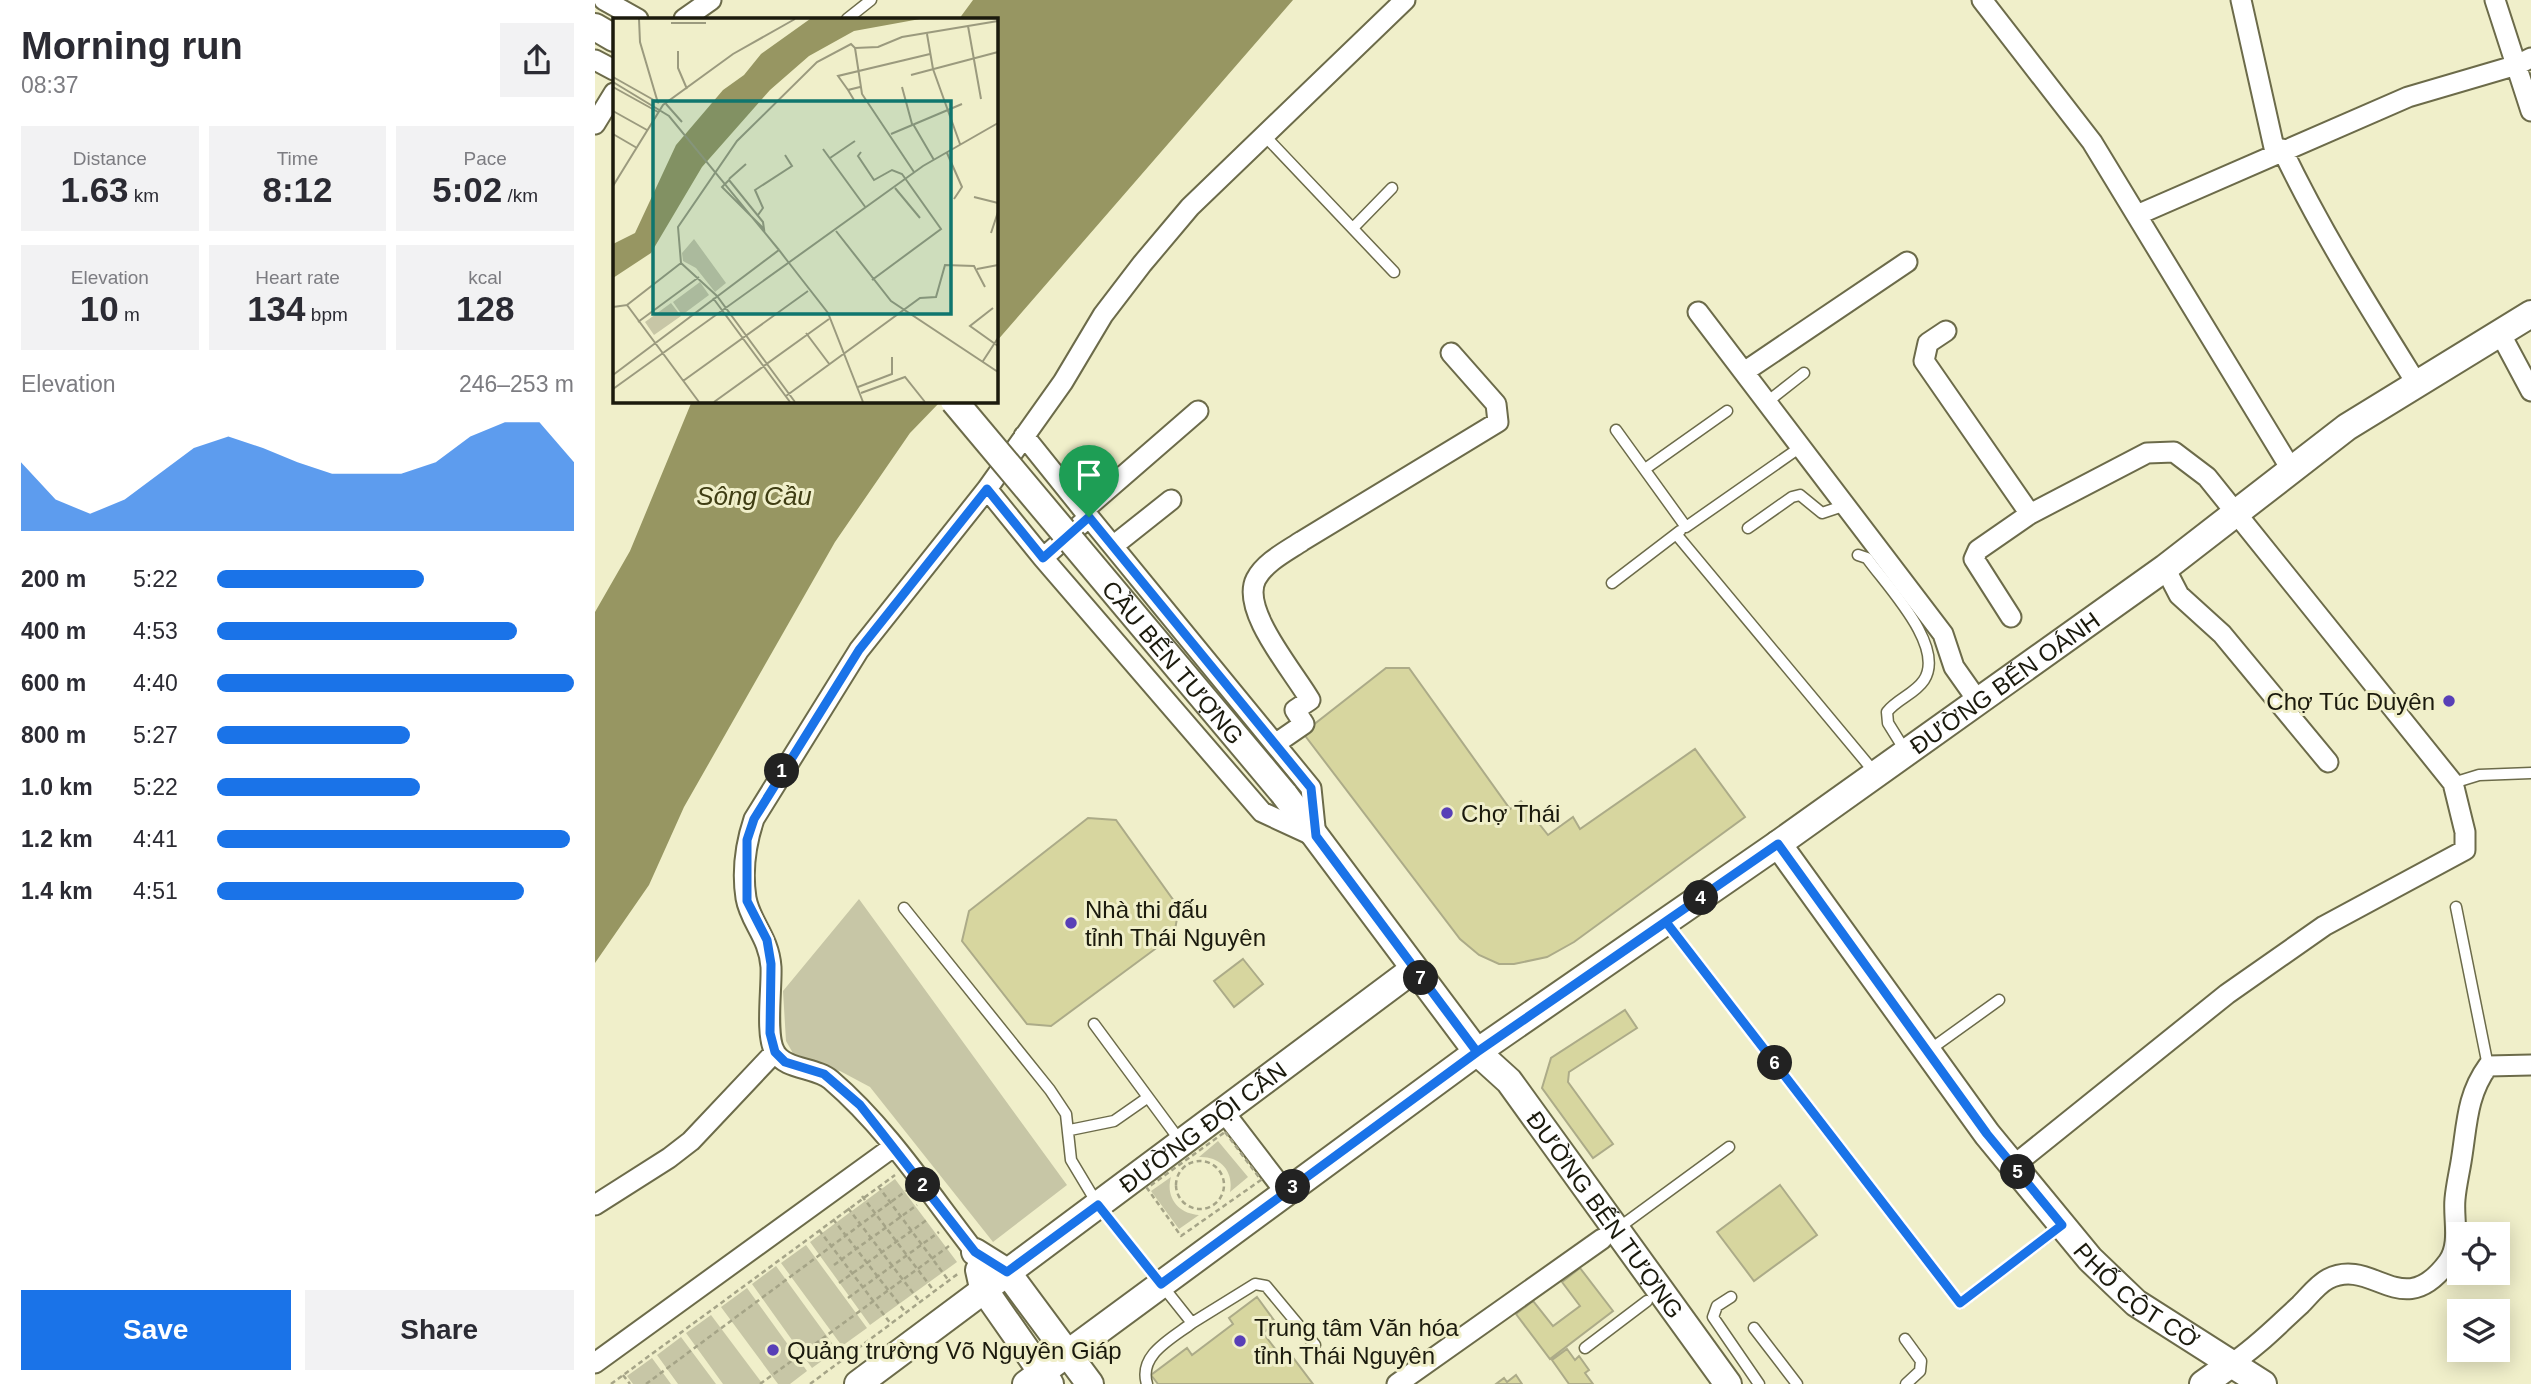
<!DOCTYPE html>
<meta charset="utf-8">
<style>
body{margin:0;font-family:Helvetica,sans-serif;background:#f2f2f3;color:#2b2b33;height:100vh;display:flex;flex-direction:column;font-size:26px;white-space:nowrap}
*{box-sizing:border-box;margin:0}
p{font-size:23px;color:#7c7c81}
.icon{flex:none;width:38px;height:38px;fill:none;stroke:currentColor;stroke-width:2;stroke-linecap:round;stroke-linejoin:round}
.map{position:relative;flex:1;overflow:hidden}
.drawer{display:flex;flex-direction:column;background:#fff;width:595px}
.drawer>*{flex:none}
.fabs{position:absolute;left:1852px;top:1222px;display:grid;gap:14px}
.fabs a{display:grid;place-items:center;width:63px;height:63px;border-radius:0px;background:#fff;box-shadow:0 4px 18px #0003;font-size:35px}
.pin{position:absolute;display:grid;place-items:center;width:60px;height:60px;color:#fff;margin:-72px -30px;border-radius:50% 50% 50% 0;rotate:-45deg;box-shadow:0 0 7px #0007}
.pin .icon{rotate:45deg}
.km{position:absolute;width:35px;height:35px;margin:-18px;border-radius:50%;background:#222;color:#fff;font-size:19px;line-height:35px;text-align:center}
.round{display:grid;place-items:center;flex:none;width:74px;height:74px;border-radius:0px;background:#f2f2f3}
.head{display:flex;align-items:center;justify-content:space-between;height:119px;padding:0 21px}
h1{font-size:38px;font-weight:700;line-height:52px}
.stats{display:grid;grid-template-columns:repeat(3,1fr);gap:10px;height:119px;padding:7px 21px}
.stats div{display:grid;align-content:center;border-radius:0px;background:#f2f2f3;text-align:center}
.stats b{font-size:35px;font-weight:700}
.stats small{font-size:19px;font-weight:400}
.stats p{font-size:19px}
.chart{height:196px;padding:14px 21px}
.chart p{display:flex;justify-content:space-between}
.chart svg{width:100%;height:126px;margin-top:7px;fill:#1a73e8;opacity:.7}
.button{display:flex;gap:14px;margin-top:auto;padding:14px 21px}
.button a{flex:1;height:80px;border-radius:0px;background:#1a73e8;color:#fff;font-size:28px;font-weight:700;line-height:80px;text-align:center}
.button a+a{background:#f2f2f3;color:#2b2b33}
ul{padding:0 21px;list-style:none;font-size:23px}
li{display:grid;grid-template-columns:112px 84px 1fr;align-items:center;height:52px}
li i{height:18px;border-radius:9px;background:#1a73e8}
main{display:flex;flex:1;min-height:0}
.map>svg:first-child{display:block}
.green{fill:#c7c6a6}
.water{fill:#979662}
.building{fill:#d7d69f;stroke:#acab88;stroke-width:2}
.lines{fill:none;stroke-linecap:round;stroke-linejoin:round}
.lane-casing{stroke:#6c6b4a;stroke-width:13}
.street-casing{stroke:#6c6b4a;stroke-width:23}
.secondary-casing{stroke:#6c6b4a;stroke-width:30}
.path{stroke:#a5a487;stroke-width:2.5;stroke-dasharray:5 3.5;stroke-linecap:butt}
.lane{stroke:#fff;stroke-width:10}
.street{stroke:#fff;stroke-width:19}
.secondary{stroke:#fff;stroke-width:26}
.secondary-bridge-casing{stroke:#6c6b4a;stroke-width:30;stroke-linecap:butt}
.secondary-bridge{stroke:#fff;stroke-width:26}
.route-casing{stroke:#fff;stroke-width:14}
.route{stroke:#1a73e8;stroke-width:9}
.poi-dot{fill:#583fb7;stroke:#f0efca;stroke-width:2.5}
.labels{text-anchor:middle;dominant-baseline:central;stroke-width:6;stroke-linejoin:round;paint-order:stroke}
.street-label{font-size:24px;fill:#1b1a0d;stroke:#f0efca}
.poi-label{font-size:24px;fill:#1b1a0d;stroke:#f0efca;text-anchor:start}
.water-label{font-size:26px;font-style:italic;fill:#3f3d13;stroke:#f0efca}
.inset-road{fill:none;stroke:#9b9a7e;stroke-width:2}
.view{fill:#0f766e;fill-opacity:0.15;stroke:#0f766e;stroke-width:3.5}
.inset-edge{fill:none;stroke:#1b1a0d;stroke-width:3.5}
</style>
<main>
<section class="drawer">
<div class="head"><div><h1>Morning run</h1><p>08:37</p></div><a class="round"><svg class="icon" aria-label="share" viewBox="0 0 24 24"><path d="M12 15V3M7 8l5-5 5 5M5 13v7h14v-7"/></svg></a></div>
<div class="stats">
<div><p>Distance</p><b>1.63<small> km</small></b></div>
<div><p>Time</p><b>8:12</b></div>
<div><p>Pace</p><b>5:02<small> /km</small></b></div>
</div>
<div class="stats">
<div><p>Elevation</p><b>10<small> m</small></b></div>
<div><p>Heart rate</p><b>134<small> bpm</small></b></div>
<div><p>kcal</p><b>128</b></div>
</div>
<div class="chart"><p><span>Elevation</span>246–253 m</p>
<svg viewBox="0 0 160 44" preserveAspectRatio="none"><path d="M0 44V20L10 33L20 38L30 33L40 24L50 15L60 11L70 15L80 20L90 24L100 24L110 24L120 20L130 11L140 6L150 6L160 20V44z"/></svg>
</div>
<ul>
<li><b>200 m</b>5:22<i style="width:58%"></i></li>
<li><b>400 m</b>4:53<i style="width:84%"></i></li>
<li><b>600 m</b>4:40<i style="width:100%"></i></li>
<li><b>800 m</b>5:27<i style="width:54%"></i></li>
<li><b>1.0 km</b>5:22<i style="width:57%"></i></li>
<li><b>1.2 km</b>4:41<i style="width:99%"></i></li>
<li><b>1.4 km</b>4:51<i style="width:86%"></i></li>
</ul>
<div class="button"><a>Save</a><a>Share</a></div>
</section>
<div class="map">
<svg width="1936" height="1384" viewBox="0 0 1936 1384">
<rect width="100%" height="100%" fill="#f0efca"/>
<path class="green" d="M264,899l208,286 -74,57 -123,-155 -30,-16 -29,-6 -17,-10 -8,-14 -3,-50z
M623,1141l30,36 -18,15c4,-21 -10,-36 -31,-35z
M576,1177c-6,21 8,37 28,38l-20,14 -28,-38z
M300,1179l62,83 -87,63 -60,-83z
M211,1245l61,83 -25,18 -61,-83z
M181,1266l61,84 -25,18 -60,-84z
M152,1288l60,83 -17,13h-12l-57,-77z
M116,1315l51,68v1h-39l-37,-51z
M86,1337l35,47h-38l-21,-29z
M57,1358l19,26h-38l-6,-8z"/>
<path class="water" d="M378,0h320l-297,342v-323h-37z
M97,401h249l-31,32 -75,109 -151,265 -35,78 -54,78v-351l35,-61z"/>
<path class="building" d="M791,668h23l101,141 11,-8 27,34 25,-18 7,12 115,-80 50,68 -171,125 -27,15 -33,7h-15l-20,-9 -19,-16 -157,-206z
M493,818l28,2 63,88 -5,27 -123,91 -24,-2 -65,-83 7,-30z
M648,959l20,25 -29,23 -20,-26z
M1030,1010l12,18 -68,44 -1,10 45,62 -20,14 -51,-70 9,-30z
M1185,1185l37,50 -63,46 -37,-49z
M985,1268l33,43 -63,48 -34,-45 17,-13 20,25 27,-20 -18,-24z
M662,1297l19,26 -13,10 24,31 7,-5 19,25h-155l-7,-9 36,-27 5,7 41,-31 -4,-6z
M972,1349l8,11 4,-4 10,14 -4,3 8,11h-24l-17,-24z
M921,1375l6,9h-26l8,-6 3,4z"/>
<g class="lines">
<g class="lane-casing">
<path id="lane" d="M252,19l24,-19
M669,135l130,137
M758,228l39,-40
M1172,402l37,-29
M1021,430l70,97 116,-81
M1050,469l82,-58
M1153,528l44,-31 8,-2 22,18 24,-8
M1081,534l200,240
M1263,555l9,3c19,27 79,88 57,122 -9,14 -27,19 -37,32l1,11 18,29
M1017,583l68,-52
M1858,783l26,-8 52,-2
M1861,907l32,159
M309,908l146,182 16,24 5,46 27,45 94,118 63,-39 11,2 49,59
M1071,922l294,381 101,-77
M499,1024l87,118
M1333,1051l71,-51
M475,1130l44,-9 33,-23
M1022,1229l112,-82
M1136,1297l-14,9 -4,11 46,67
M1159,1328l43,56
M1310,1339l16,22 -1,10 -14,13
M990,1348l62,-47
M552,1384c-9,-29 24,-45 45,-61"/>
</g>
<g class="street-casing">
<path id="street" d="M9,0l34,19
M1387,0l110,142 199,327
M1646,0l34,152
M1900,0l36,111
M89,19l27,-19
M0,60l19,10
M0,124l19,-31
M1687,149c39,82 87,158 135,235
M1542,215l271,-118 109,-32 14,-7
M1103,312l245,322 11,33 24,34
M1351,331l-18,12 -4,18 106,153 117,-61 27,-1 33,25 246,306 12,49v18l-141,76 -97,68 -214,172
M1905,333l31,58
M1149,372l163,-110
M429,436l65,81
M392,489l56,69
M489,510l114,-99
M494,517l222,271 5,49 -54,-25 -219,-254z
M518,546l58,-46
M1570,568l14,27 43,39 106,128
M1416,617l-37,-58 4,-9 52,-36
M680,744l29,-20 -9,-14 15,-10c-16,-28 -70,-90 -54,-121 9,-17 31,-28 46,-38l196,-119 -2,-18 -45,-51
M629,1112l62,81
M0,1205l74,-47 22,-17 84,-89
M380,1252c-46,-59 -88,-124 -144,-172 -15,-13 -46,-10 -56,-28 -10,-16 -3,-64 -4,-85 -2,-30 -21,-45 -25,-69 -4,-26 0,-55 8,-79l105,-169 128,-161 76,-107 40,-67 39,-51 48,-57 215,-207
M0,1363l298,-216
M1636,1364c26,-17 47,-39 69,-59 8,-8 18,-21 28,-26 45,-23 74,45 120,-17 13,-18 5,-43 7,-63 1,-12 4,-25 6,-37 6,-35 5,-66 27,-96l43,-1
M802,1384l205,-145"/>
</g>
<g class="secondary-casing">
<g id="secondary">
<path d="M0,27l19,11"/>
<path id="s1" d="M689,794l193,258 32,29 219,303"/>
<path id="s2" d="M1183,844l209,290 103,125 46,44 127,81"/>
<path d="M380,1252l32,20 83,112"/>
<path d="M384,1270l4,18 67,96"/>
<path id="s3" d="M263,1384l556,-415"/>
<path id="s4" d="M431,1384l451,-332 301,-208 387,-276 182,-141 184,-113"/>
<path d="M1608,1384l28,-20"/>
</g>
</g>
<path class="path" d="M630,1132l36,48 -80,56 -34,-48z
M581 1185a24 24 0 1 1 48 0a24 24 0 1 1-48 0Z
M283,1186l71,95
M267,1196l72,95
M253,1208l72,94
M238,1219l73,94
M224,1230l72,94
M239,1265l83,-60
M244,1283l89,-64
M253,1298l91,-66
M28,1375l7,9
M16,1384l284,-209
M51,1384l261,-194
M165,1384l189,-138
M215,1384l149,-111"/>
<use href="#lane" class="lane"/>
<use href="#street" class="street"/>
<use href="#secondary" class="secondary"/>
<g class="secondary-bridge-casing">
<g id="secondary-bridge">
<path id="s5" d="M359,401l330,393"/>
</g>
</g>
<use href="#secondary-bridge" class="secondary-bridge"/>
</g>
<g class="lines">
<g class="route-casing">
<path id="route" d="M494,517l-46,41 -56,-69 -128,161 -105,169 -7,21v61l20,39 4,24 -1,69 5,19 10,10 39,12 36,31 115,147 32,20 91,-67 63,79 316,-232 301,-208 209,290 75,91 -102,78 -294,-381 -189,130 -161,-216 -5,-48 -222,-271"/>
</g>
<use href="#route" class="route"/>
</g>
<g class="poi-dot">
<circle cx="1854" cy="701" r="7"/>
<circle cx="852" cy="813" r="7"/>
<circle cx="476" cy="923" r="7"/>
<circle cx="645" cy="1341" r="7"/>
<circle cx="178" cy="1350" r="7"/>
</g>
<g class="labels">
<g class="street-label">
<text stroke="none"><textPath href="#s5" startOffset="341">CẦU BẾN TƯỢNG</textPath></text>
<text stroke="none"><textPath href="#s4" startOffset="1204">ĐƯỜNG BẾN OÁNH</textPath></text>
<text stroke="none"><textPath href="#s3" startOffset="430">ĐƯỜNG ĐỘI CẤN</textPath></text>
<text stroke="none"><textPath href="#s1" startOffset="530">ĐƯỜNG BẾN TƯỢNG</textPath></text>
<text stroke="none"><textPath href="#s2" startOffset="579">PHỐ CỘT CỜ</textPath></text>
</g>
<g class="poi-label">
<text x="1840" y="701" text-anchor="end">Chợ Túc Duyên</text>
<text x="866" y="813">Chợ Thái</text>
<text x="490" y="909">Nhà thi đấu<tspan x="490" dy="28">tỉnh Thái Nguyên</tspan></text>
<text x="659" y="1327">Trung tâm Văn hóa<tspan x="659" dy="28">tỉnh Thái Nguyên</tspan></text>
<text x="192" y="1350">Quảng trường Võ Nguyên Giáp</text>
</g>
<g class="water-label">
<text x="159" y="496">Sông Cầu</text>
</g>
</g>
<g transform="translate(18 18)">
<rect width="385" height="385" fill="#f0efca"/>
<path d="M81,221l32,44 -11,9 -19,-24 -13,-7 -1,-8zM87,264l9,13 -27,20 -9,-13zM58,285l10,13 -27,19 -9,-13z" fill="#c7c6a6"/>
<path d="M197,1h110l-66,12 -45,25 -39,34 -68,77 -51,86 -38,25v-34l22,-11 41,-88 47,-55 21,-15 17,-21z" fill="#979662"/>
<path class="inset-road" d="M26,1l1,23 18,61M58,5h35M355,8l13,73M314,16l6,35 27,75M242,30l7,46 52,78M65,33v17l9,21M298,57l87,-23M0,59l46,26M0,64l56,34 110,134M0,69l45,25M289,69l10,37M235,72l-10,-14 92,-22M241,82l-6,-10 12,-3M53,86l16,18M0,93l34,19M300,106l21,36M0,116l24,14M278,116l71,-30M210,131l43,59M248,134l-3,4 16,24 18,-10 10,4 39,55 -69,51M334,135l15,34 -8,12M217,140l25,-17M116,161l17,-15M116,162l34,42 1,7 -42,-42zM0,168l50,-81 70,-51 62,-35M282,170l25,30M361,179l24,6M145,197l5,-7 -8,-18 37,-24 -7,-11M223,213l55,70 107,71M378,215l7,-21M176,245l39,50 35,89M364,251l21,-4M100,280l77,104M14,287l54,-42M0,289l14,-2 72,97M380,290l-23,18 28,20M25,304l61,-45M193,315l24,32M370,343l15,-23M0,357l166,-125 10,13M70,363l125,-90M245,369l34,-13v-17M0,371l310,-223 75,-43M248,375l44,-16 20,25M173,378l134,-98 16,-1 9,-32 29,1 11,21M101,384l115,-83M182,384l-78,-106 -36,-33 -3,-36 59,-86 80,-79 34,-18 4,4 23,-1 24,-10 96,-16"/>
<path class="view" d="M40,83h298v213h-298z"/>
<rect width="385" height="385" class="inset-edge"/>
</g>
</svg>
<div class="fabs">
<a><svg class="icon" aria-label="locate" viewBox="0 0 24 24"><circle cx="12" cy="12" r="6"/><path d="M12 2v4M12 18v4M2 12h4M18 12h4"/></svg></a>
<a><svg class="icon" aria-label="layers" viewBox="0 0 24 24"><path d="M12 4l9 5-9 5-9-5zM3 14l9 5 9-5"/></svg></a>
</div>
<div class="pin" style="left:494px;top:517px;background:#1e9e55"><svg class="icon" aria-label="arrive" viewBox="0 0 24 24"><path d="M6 21V4h12l-3 4 3 4H6"/></svg></div>
<b class="km" style="left:187px;top:771px">1</b>
<b class="km" style="left:328px;top:1185px">2</b>
<b class="km" style="left:698px;top:1187px">3</b>
<b class="km" style="left:1106px;top:898px">4</b>
<b class="km" style="left:1423px;top:1172px">5</b>
<b class="km" style="left:1180px;top:1063px">6</b>
<b class="km" style="left:826px;top:978px">7</b>
</div>
</main>
